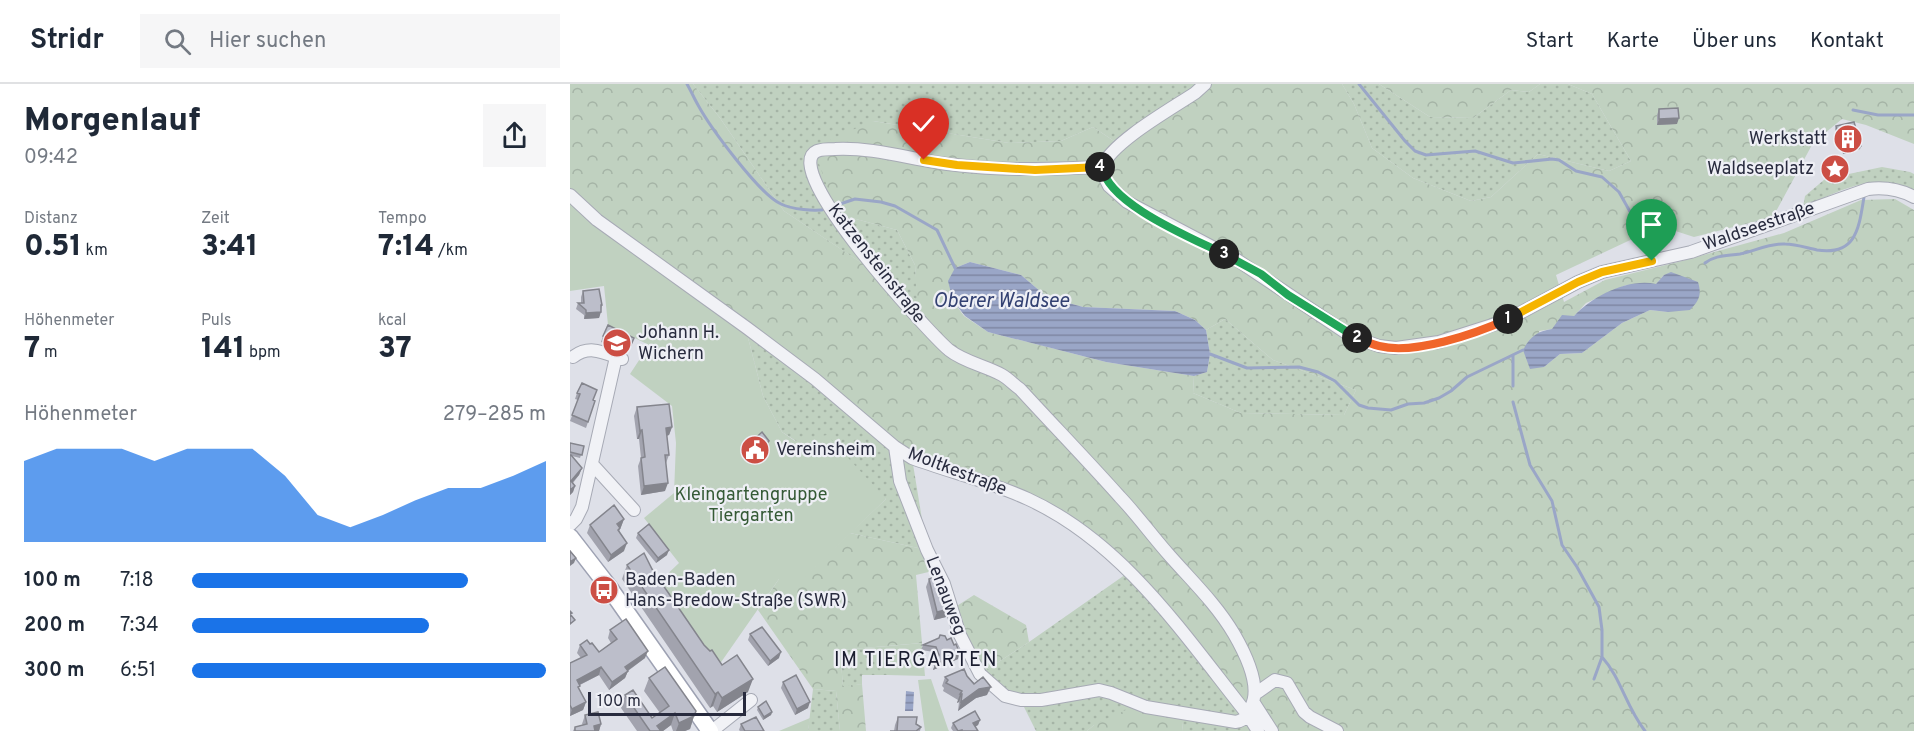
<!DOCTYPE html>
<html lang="de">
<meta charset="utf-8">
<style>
body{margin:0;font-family:Overpass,sans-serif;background:#f6f6f7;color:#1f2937;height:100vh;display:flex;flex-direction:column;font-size:22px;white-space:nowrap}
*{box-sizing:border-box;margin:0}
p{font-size:20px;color:#747a83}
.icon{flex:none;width:33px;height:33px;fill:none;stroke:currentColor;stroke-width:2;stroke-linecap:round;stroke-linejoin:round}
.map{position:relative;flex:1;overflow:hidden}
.details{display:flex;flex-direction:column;background:#fff;width:570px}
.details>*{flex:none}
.scale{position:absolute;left:18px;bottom:15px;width:158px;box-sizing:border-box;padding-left:6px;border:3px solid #282b3e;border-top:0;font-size:16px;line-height:21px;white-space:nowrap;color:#282b3e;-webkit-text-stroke:4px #eeeff5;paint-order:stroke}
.pin{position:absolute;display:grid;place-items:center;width:51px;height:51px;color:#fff;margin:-62px -26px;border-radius:50% 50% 50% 0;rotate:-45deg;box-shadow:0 0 6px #0007}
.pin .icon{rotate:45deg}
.km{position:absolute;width:30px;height:30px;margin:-15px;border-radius:50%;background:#222;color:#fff;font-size:16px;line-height:30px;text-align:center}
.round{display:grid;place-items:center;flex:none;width:63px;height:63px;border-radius:0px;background:#f6f6f7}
.summary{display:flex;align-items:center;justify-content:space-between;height:102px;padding:0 24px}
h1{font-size:33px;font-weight:800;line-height:45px}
.metrics{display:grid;grid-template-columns:repeat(3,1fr);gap:9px;height:102px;padding:6px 24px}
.metrics div{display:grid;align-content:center}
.metrics b{font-size:30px;font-weight:800}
.metrics small{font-size:16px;font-weight:400}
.metrics p{font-size:16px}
.chart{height:168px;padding:12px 24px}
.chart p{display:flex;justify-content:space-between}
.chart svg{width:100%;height:108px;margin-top:6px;fill:#1a73e8;opacity:.7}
ul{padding:0 24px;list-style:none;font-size:20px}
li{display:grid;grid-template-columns:96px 72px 1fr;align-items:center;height:45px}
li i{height:15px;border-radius:8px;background:#1a73e8}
header{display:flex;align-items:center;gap:36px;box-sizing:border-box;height:84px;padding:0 30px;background:#fff;border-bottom:2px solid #e0e1e3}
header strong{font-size:28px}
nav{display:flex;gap:33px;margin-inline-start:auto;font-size:21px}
.search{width:420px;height:54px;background:#f6f6f7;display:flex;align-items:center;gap:15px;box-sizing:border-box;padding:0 21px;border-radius:0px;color:#747a83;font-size:22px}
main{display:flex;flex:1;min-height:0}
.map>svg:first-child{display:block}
.grass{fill:url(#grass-dots)}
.forest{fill:url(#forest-crowns);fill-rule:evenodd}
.garden{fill:#c0d1c0}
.water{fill:url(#water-rules)}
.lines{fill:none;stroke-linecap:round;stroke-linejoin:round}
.stream{stroke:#9aa6c7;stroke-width:3}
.minor-casing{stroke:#a7aab5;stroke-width:14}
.major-casing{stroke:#9ea2b3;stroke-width:19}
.minor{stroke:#f1f2f6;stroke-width:12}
.major{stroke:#fff;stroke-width:16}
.wall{fill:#a2a3ae}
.shaded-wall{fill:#84858d}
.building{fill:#bcbeca;stroke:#84858d;stroke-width:1.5}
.split-1-casing{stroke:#fff;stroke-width:12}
.split-2-casing{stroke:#fff;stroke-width:12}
.split-3-casing{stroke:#fff;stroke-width:12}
.split-4-casing{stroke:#fff;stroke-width:12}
.split-5-casing{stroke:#fff;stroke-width:12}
.split-1{stroke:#f5b400;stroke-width:8}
.split-2{stroke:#f0652b;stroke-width:8}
.split-3{stroke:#22a559;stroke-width:8}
.split-4{stroke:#22a559;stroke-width:8}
.split-5{stroke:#f5b400;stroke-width:8}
.labels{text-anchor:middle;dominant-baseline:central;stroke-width:4.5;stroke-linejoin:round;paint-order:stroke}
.poi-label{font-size:18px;fill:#282b3e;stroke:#eeeff5;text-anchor:start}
.street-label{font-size:18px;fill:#282b3e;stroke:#eeeff5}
.park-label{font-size:18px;fill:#355a36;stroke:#eeeff5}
.water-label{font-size:20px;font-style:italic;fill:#334172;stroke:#eeeff5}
.neighbourhood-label{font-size:20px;letter-spacing:1.5px;fill:#1a1d2f;stroke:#eeeff5}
</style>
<header>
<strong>Stridr</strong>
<div class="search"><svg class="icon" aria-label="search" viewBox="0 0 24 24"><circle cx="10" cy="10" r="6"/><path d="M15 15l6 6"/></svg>Hier suchen</div>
<nav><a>Start</a><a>Karte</a><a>Über uns</a><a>Kontakt</a></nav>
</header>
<main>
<section class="details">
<div class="summary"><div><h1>Morgenlauf</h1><p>09:42</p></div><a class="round"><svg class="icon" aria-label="share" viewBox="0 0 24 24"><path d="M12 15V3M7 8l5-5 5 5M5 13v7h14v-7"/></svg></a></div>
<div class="metrics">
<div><p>Distanz</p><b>0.51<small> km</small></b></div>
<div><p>Zeit</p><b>3:41</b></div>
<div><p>Tempo</p><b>7:14<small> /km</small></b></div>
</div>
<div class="metrics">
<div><p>Höhenmeter</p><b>7<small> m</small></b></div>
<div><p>Puls</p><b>141<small> bpm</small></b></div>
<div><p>kcal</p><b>37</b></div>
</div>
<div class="chart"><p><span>Höhenmeter</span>279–285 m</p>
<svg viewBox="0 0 160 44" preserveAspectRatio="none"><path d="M0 44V11L10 6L20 6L30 6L40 11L50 6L60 6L70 6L80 17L90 33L100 38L110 33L120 27L130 22L140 22L150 17L160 11V44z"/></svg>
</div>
<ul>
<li><b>100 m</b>7:18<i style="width:78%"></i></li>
<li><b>200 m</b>7:34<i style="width:67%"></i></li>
<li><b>300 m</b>6:51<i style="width:100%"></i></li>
</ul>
</section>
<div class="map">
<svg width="1344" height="647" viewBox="0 0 1344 647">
<defs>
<pattern id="grass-dots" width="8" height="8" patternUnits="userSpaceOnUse" patternTransform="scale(1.5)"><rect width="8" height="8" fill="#c0d1c0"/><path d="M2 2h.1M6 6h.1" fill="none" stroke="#a5b4a6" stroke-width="1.8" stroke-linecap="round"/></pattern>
<pattern id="forest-crowns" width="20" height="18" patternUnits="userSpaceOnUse" patternTransform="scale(1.5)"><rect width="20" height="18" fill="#c0d1c0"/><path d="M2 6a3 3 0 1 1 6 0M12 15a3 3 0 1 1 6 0" fill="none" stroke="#a5b4a6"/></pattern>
<pattern id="water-rules" width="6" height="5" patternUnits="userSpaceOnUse" patternTransform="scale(1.5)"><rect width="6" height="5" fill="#9aa6c7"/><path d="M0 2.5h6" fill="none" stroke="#7e87a3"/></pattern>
</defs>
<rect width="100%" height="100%" fill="#dee0e8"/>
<path class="grass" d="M123,0h512l-85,61 -27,-18 -32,14 -52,2 -136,-22 -36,93 60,16 18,35 3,36 -134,-90 -64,-93z
M772,0h37l51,33 43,1 38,-28 18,2 11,-8h28l24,10 39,67 -22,10 -71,-17 -47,43 -20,4 -58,-23 -41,-30 -18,-44z
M1312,83l28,5 4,2v17c-41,-20 -72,-1 -111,16l2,-11 20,-17z
M655,235l48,41 83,30 -12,25 -103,-2 -48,-20 1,-17 13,-4 3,-18 -4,-24z
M175,242l167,132 15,92 -77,-17 36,-34 -104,-67 -19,-36z
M559,488l129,159h-76l1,-9 -89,3 -7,6h-51l-15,-30 -41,-27 49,-32z
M318,562v29h-26v9l-19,3 -3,-37z
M243,605l23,2 4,40h-32z"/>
<path class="forest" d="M0,0h123l27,34 64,93 133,89 -2,-35 -18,-35 -60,-16 -24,-67 60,-26 136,22 52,-2 32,-14 27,18 85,-61h137l12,20 18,44 41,30 58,23 20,-4 47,-43 71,17 22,-10 -39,-67 -24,-10h346v60l-48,-19 -24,-6 -29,24 -40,74 -79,20 -34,-11 -104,49 8,27 41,-22 73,-18 106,-29 77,-33 34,-1 19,11v521h-642l-24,-16 -102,-126 -91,-75 -144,-56 -341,-263zM400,178l51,13 26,22 36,10 92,4 20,9 11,10 19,-11 48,41 83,30 -12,25 -103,-2 -48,-20 1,-17 -88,-14 -118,-30 -24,-16 -11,-15 2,-33zM1094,191l4,37 -18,-2 -28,13 -40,30 -22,1 -16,13 -5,-36 13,-2 22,-13 12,-13 40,-18 30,-1z
M809,0h161l-11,8 -18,-2 -38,28 -43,-1z
M280,449l77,17 10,20 -21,5 6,68 -82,7 3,36 19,-2 4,47h-26l-4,-40 -23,-2 -55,-79 21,-31 24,-1z
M404,511l52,30 3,17 -49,32 -28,-65z
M560,624l53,14 -1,9h-95l7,-6z"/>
<path class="garden" d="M0,111l175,131 18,70 19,36 13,9 32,-6 59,64 -83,80h-24l-62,89 -58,-86 20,-19 -35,-45 30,-25 2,-50 -4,-37 -42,-32 19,-29 -41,-20 -4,-39 -34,5z
M352,559l3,33 -37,-1v-29z
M361,595l17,50 1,2h-24l-7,-51z
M240,634l-2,13h-29z"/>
<path class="water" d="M400,178l51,13 26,22 36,10 92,4 20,9 11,10 4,24 -3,18 -13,4 -88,-14 -118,-30 -23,-16 -12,-15 -5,-20 7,-13z
M1101,188l27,10c4,13 1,19 -8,28l-22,2 -18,-2 -28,13 -40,30 -22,1 -16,13 -14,2 -7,-19c7,-13 14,-19 29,-21l10,-14 12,1c19,-20 54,-38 82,-32l8,-9z
M336,607l8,1 -1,19h-8z"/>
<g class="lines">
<path class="stream" d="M117,0c4,7 7,14 11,21 12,22 61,89 83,99 10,5 35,8 45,5
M789,0l46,57 10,10 11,4 49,-4 38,12 39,-4 7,1 17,11 26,6 17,15 19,34 16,18
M1283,26l25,5h36
M270,120l15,-5 26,3 14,4 42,24 18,38
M1135,179c10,-8 22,-7 35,-9 14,-3 31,-11 45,-10 11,0 22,4 32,6 40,6 42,-23 47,-53
M640,270l37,14 52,-1 19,5 17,9 24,24 9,3 23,2 17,-6 16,-1 15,-5 12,-7 16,-14 56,-27
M943,271v31
M943,318l17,63 22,36 10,44 15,22 22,40 3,23v27l-8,22
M1032,573c19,21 24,50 43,74"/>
<g class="minor-casing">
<path id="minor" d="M532,83l1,7 6,12 18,16 110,58 114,76 28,10 17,2 43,-6 66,-21 73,-39 24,-10 89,-20 177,-63c16,-2 31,0 46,8
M532,83c10,-25 69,-58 93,-74l10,-9
M0,111l27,25 150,108 68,51 80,68 17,11c38,14 79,24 116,41 96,44 156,136 220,216l10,16
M3,273c17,-13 31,-4 49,2
M325,363l5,34 27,69 17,34 16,51 20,39 25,22 16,4h20l58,-10 12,3 35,14 90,15c9,-2 11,-6 15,-15 11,-21 -6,-54 -17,-73 -17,-29 -41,-52 -64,-78 -17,-19 -32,-40 -50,-59 -33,-37 -67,-72 -100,-108 -6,-4 -11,-10 -18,-14 -16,-9 -38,-13 -53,-25 -20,-17 -172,-182 -132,-199 5,-2 12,-2 18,-2 42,-2 80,12 121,16 49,6 97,4 146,2
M22,380l42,46
M0,441l6,-6 6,-12 34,-150
M685,610l20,-14 12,3 17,29 6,5 27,14
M684,619l18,28
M142,647l39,-31"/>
</g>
<g class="major-casing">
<path id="major" d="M0,453l38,49 102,145"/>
</g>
<use href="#minor" class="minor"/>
<use href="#major" class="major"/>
</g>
<path class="wall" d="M1089,25l18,15 -20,1v-10z
M1266,42l24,23 -17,5 -8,-25z
M13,207l19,14 -3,13 -15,1v-4l-8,-6 2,-6h3v-6z
M33,252l31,2 -7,15 -26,-11z
M7,309l18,8 -9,27 -16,-7 8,-21 -3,-1z
M67,323l35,20 -3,8 -2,1 2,19 -3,8 -1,28 -24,4 -3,-29 3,-8 -2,-19h-2l-3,-23z
M0,359l14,3 -4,12 -8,-2 10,12 -3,7 -6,8 2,3 -2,6 -3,3z
M197,362l-15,15 -8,-9 2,-5z
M54,435l-5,13 5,19 -16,11 -21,-29 3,-8z
M68,449l29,22 -11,8 -20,-25z
M57,481l25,4 52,76 44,47 -31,20 -4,-6 -3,2 -88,-129z
M359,495l17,38 -12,3 -8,-33z
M40,546l35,28 -17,13 -3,7 -16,12 -10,-15 -19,10 -1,3 7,14 -3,8 -13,6v-53l11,-5 -4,-5 3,-8 10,-1 9,8 12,-9 -3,-5z
M180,550l29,24 -11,8 -20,-26z
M377,556l7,5 4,14 -25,11 4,-10 -3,-8 -13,-2 2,-5z
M397,592l20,19 -11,3 -18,13 1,-9 -2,1 1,-3 -15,-9 1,-3 -2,-2 3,-9z
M79,594l45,38 -4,13 -5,2h-12l-2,-6 -8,6h-26l-16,-23 4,-13 27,23 8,-5 -16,-22z
M213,598l25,26 -13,7 -14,-27z
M188,623l14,5 -1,3 -8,5 -6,-10z
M15,631l16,9 -2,7h-26l2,-4 8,-2 -1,-1z
M328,633l18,7 5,3 -1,4h-30h4l1,-6z
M410,636l-2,5 -3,2 3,4h-25l-2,-3 2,-5z
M171,640l23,7h-24l-1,-1z"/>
<path class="shaded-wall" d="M1109,34l-2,6 -20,1 2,-6z
M1291,62l-1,3 -17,5 1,-3z
M31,228l-2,6 -15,1 2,-6z
M102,343l-3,8 -6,1 3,-8z
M72,346l-3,9h-2l3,-8z
M199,357l-2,5 -15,15 2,-6z
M12,384l-3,7 -9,10 1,-4z
M98,399l-3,8 -24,4 3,-9z
M5,402l-2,6 -3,3v-5z
M54,435l-3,8 -6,5 2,-8z
M57,459l-3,8 -16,11 3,-7z
M99,466l-2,5 -11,8 2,-5z
M6,474l-2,5 -4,3v-4z
M379,525l-3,8 -12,3 3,-8z
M78,567l-3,7 -22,16 2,-7z
M211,568l-2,6 -11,8 2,-5z
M390,570l-2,5 -25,11 2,-6z
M31,583l-2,8 -24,12 2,-7z
M58,587l-3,7 -16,12 3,-8z
M183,595l-5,13 -31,20 5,-14z
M421,603l-4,8 -11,3 -18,13 3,-9 18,-13z
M148,608l-5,14 -3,2 5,-14z
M390,610h2l-3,8 -2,1z
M16,618l-3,8 -13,6 2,-7z
M240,618l-2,6 -13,7 2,-6z
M202,628l-1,3 -8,5 1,-3z
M105,629l-4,12 -8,6h-8l2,-5z
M124,632l-4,13 -5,2h-9l3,-8z
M410,636l-2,5 -7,4 2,-6z
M31,640l-2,7h-7l2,-5z"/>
<path class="building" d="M1108,24l1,10 -20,1v-10z
M1284,38l7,24 -17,5 -8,-25z
M29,205l3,16h-1v7l-15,1v-3l-8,-7h6l-1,-12z
M38,241l26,13 -4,9 -27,-11z
M12,299l15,7 -4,10 2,1 -7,21 -16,-7 8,-21 -3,-1z
M99,320l3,23 -6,1 3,27h-4l3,28 -24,3 -3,-28 4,-1 -3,-27 -2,1 -3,-24z
M192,348l7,9 -15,14 -8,-8z
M0,359l14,3 -2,9 -12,-3z
M0,371h1l11,13 -11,13 4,5 -5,4z
M44,421l10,14 -7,5 3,4 -2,2 9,13 -16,12 -21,-30z
M79,440l20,26 -11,8 -20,-25z
M0,467l6,7 -6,4z
M74,469l8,16 52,76 6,6 2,-1 10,15 15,-10 16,24 -31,19 -4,-6 -3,2 -88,-129z
M368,492l11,33 -12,3 -8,-33z
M0,527l2,2 -2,1 5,6 -5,4z
M56,535l22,32 -23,16 3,4 -16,11 -11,-15 -24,13 3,6 -2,1 8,15 -14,7 -2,-4v-42l17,-8 -7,-10 7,-5 3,4 2,-1 7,9 18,-13 -7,-9z
M192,543l19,25 -11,9 -20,-27z
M370,551l5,1 2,4 4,-2 3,7 2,-1 4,10 -25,10 4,-9 -3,-8 -13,-2 16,-7z
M95,583l31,44 -2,5 -15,7 -4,-10 -18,13 4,5h-11l-25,-36 8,-5 19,28 17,-12 -20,-28z
M394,585l3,7 7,8 9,-7 8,10 -12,2 -18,13 1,-8h-2l2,-3 -16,-8 2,-3 -3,-3z
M226,591l14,27 -13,7 -14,-27z
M196,617l6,11 -8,5 -6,-10z
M405,627l5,9 -7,3 5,8h-16v-1l-4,1 -5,-8z
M28,628l3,12 -7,2 1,5h-20v-4l12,-3 -2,-9z
M186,633l8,14h-19l-4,-7z
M328,633h19l-1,7 5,3 -5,4h-26h7z"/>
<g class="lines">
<g class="split-1-casing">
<path id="split-1" d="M938,235l70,-37 24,-10 50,-11"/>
</g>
<g class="split-2-casing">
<path id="split-2" d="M787,254c7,3 14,6 22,8 35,9 96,-12 129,-27"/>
</g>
<g class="split-3-casing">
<path id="split-3" d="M654,170l37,20 27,21 69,43"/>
</g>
<g class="split-4-casing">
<path id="split-4" d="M530,83h2c6,37 90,71 122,87"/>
</g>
<g class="split-5-casing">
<path id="split-5" d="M354,76l33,5 78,5 65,-3"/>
</g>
<use href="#split-1" class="split-1"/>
<use href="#split-2" class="split-2"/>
<use href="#split-3" class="split-3"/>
<use href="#split-4" class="split-4"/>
<use href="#split-5" class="split-5"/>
</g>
<defs>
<g id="building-disc" transform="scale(1.5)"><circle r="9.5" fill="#cc4e44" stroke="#eeeff5"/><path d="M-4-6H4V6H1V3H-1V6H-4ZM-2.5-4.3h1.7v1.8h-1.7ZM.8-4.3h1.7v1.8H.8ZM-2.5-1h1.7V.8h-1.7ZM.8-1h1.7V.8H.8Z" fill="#fff"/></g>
<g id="sight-disc" transform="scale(1.5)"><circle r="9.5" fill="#cc4e44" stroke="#eeeff5"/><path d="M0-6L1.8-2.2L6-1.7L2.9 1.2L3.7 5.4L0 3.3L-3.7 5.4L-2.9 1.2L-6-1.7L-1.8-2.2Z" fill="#fff"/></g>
<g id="school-disc" transform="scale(1.5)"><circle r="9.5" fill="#cc4e44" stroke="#eeeff5"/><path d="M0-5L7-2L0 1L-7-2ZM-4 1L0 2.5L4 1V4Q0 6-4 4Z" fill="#fff"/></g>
<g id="civic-disc" transform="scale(1.5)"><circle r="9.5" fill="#cc4e44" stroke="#eeeff5"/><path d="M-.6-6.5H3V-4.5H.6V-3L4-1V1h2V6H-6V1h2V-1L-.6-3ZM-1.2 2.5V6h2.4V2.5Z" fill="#fff"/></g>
<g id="bus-disc" transform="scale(1.5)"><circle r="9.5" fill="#cc4e44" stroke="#eeeff5"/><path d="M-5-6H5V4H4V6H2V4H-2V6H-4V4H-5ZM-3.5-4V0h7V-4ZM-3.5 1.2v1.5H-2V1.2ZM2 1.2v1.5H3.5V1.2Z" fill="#fff"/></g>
</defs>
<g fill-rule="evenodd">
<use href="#building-disc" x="1278" y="55"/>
<use href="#sight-disc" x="1265" y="85"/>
<use href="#school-disc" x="47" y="259"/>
<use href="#civic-disc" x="185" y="366"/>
<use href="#bus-disc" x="34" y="506"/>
</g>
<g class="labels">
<g class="poi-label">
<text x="1257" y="55" text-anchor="end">Werkstatt</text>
<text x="1244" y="85" text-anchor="end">Waldseeplatz</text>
<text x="68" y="249">Johann H.<tspan x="68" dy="21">Wichern</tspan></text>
<text x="206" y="366">Vereinsheim</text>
<text x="55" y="496">Baden-Baden<tspan x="55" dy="21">Hans-Bredow-Straße (SWR)</tspan></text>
</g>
<g class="street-label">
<text transform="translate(1189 143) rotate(-19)">Waldseestraße</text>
<text transform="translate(306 180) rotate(52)">Katzensteinstraße</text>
<text transform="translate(387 388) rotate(21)">Moltkestraße</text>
<text transform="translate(375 512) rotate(69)">Lenauweg</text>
</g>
<g class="park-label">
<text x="181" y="411">Kleingartengruppe<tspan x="181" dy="21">Tiergarten</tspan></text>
</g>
<g class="water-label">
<text x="431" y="218">Oberer Waldsee</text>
</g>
<g class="neighbourhood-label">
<text x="346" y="577">IM TIERGARTEN</text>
</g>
</g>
</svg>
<div class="scale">100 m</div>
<div class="pin" style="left:1082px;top:177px;background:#1e9e55"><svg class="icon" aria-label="arrive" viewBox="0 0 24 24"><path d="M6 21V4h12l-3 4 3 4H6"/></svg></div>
<div class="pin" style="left:354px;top:76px;background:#d93025"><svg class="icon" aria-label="check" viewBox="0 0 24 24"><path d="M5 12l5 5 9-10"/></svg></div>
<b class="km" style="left:938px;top:235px">1</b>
<b class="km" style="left:787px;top:254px">2</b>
<b class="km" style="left:654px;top:170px">3</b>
<b class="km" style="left:530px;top:83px">4</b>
</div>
</main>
